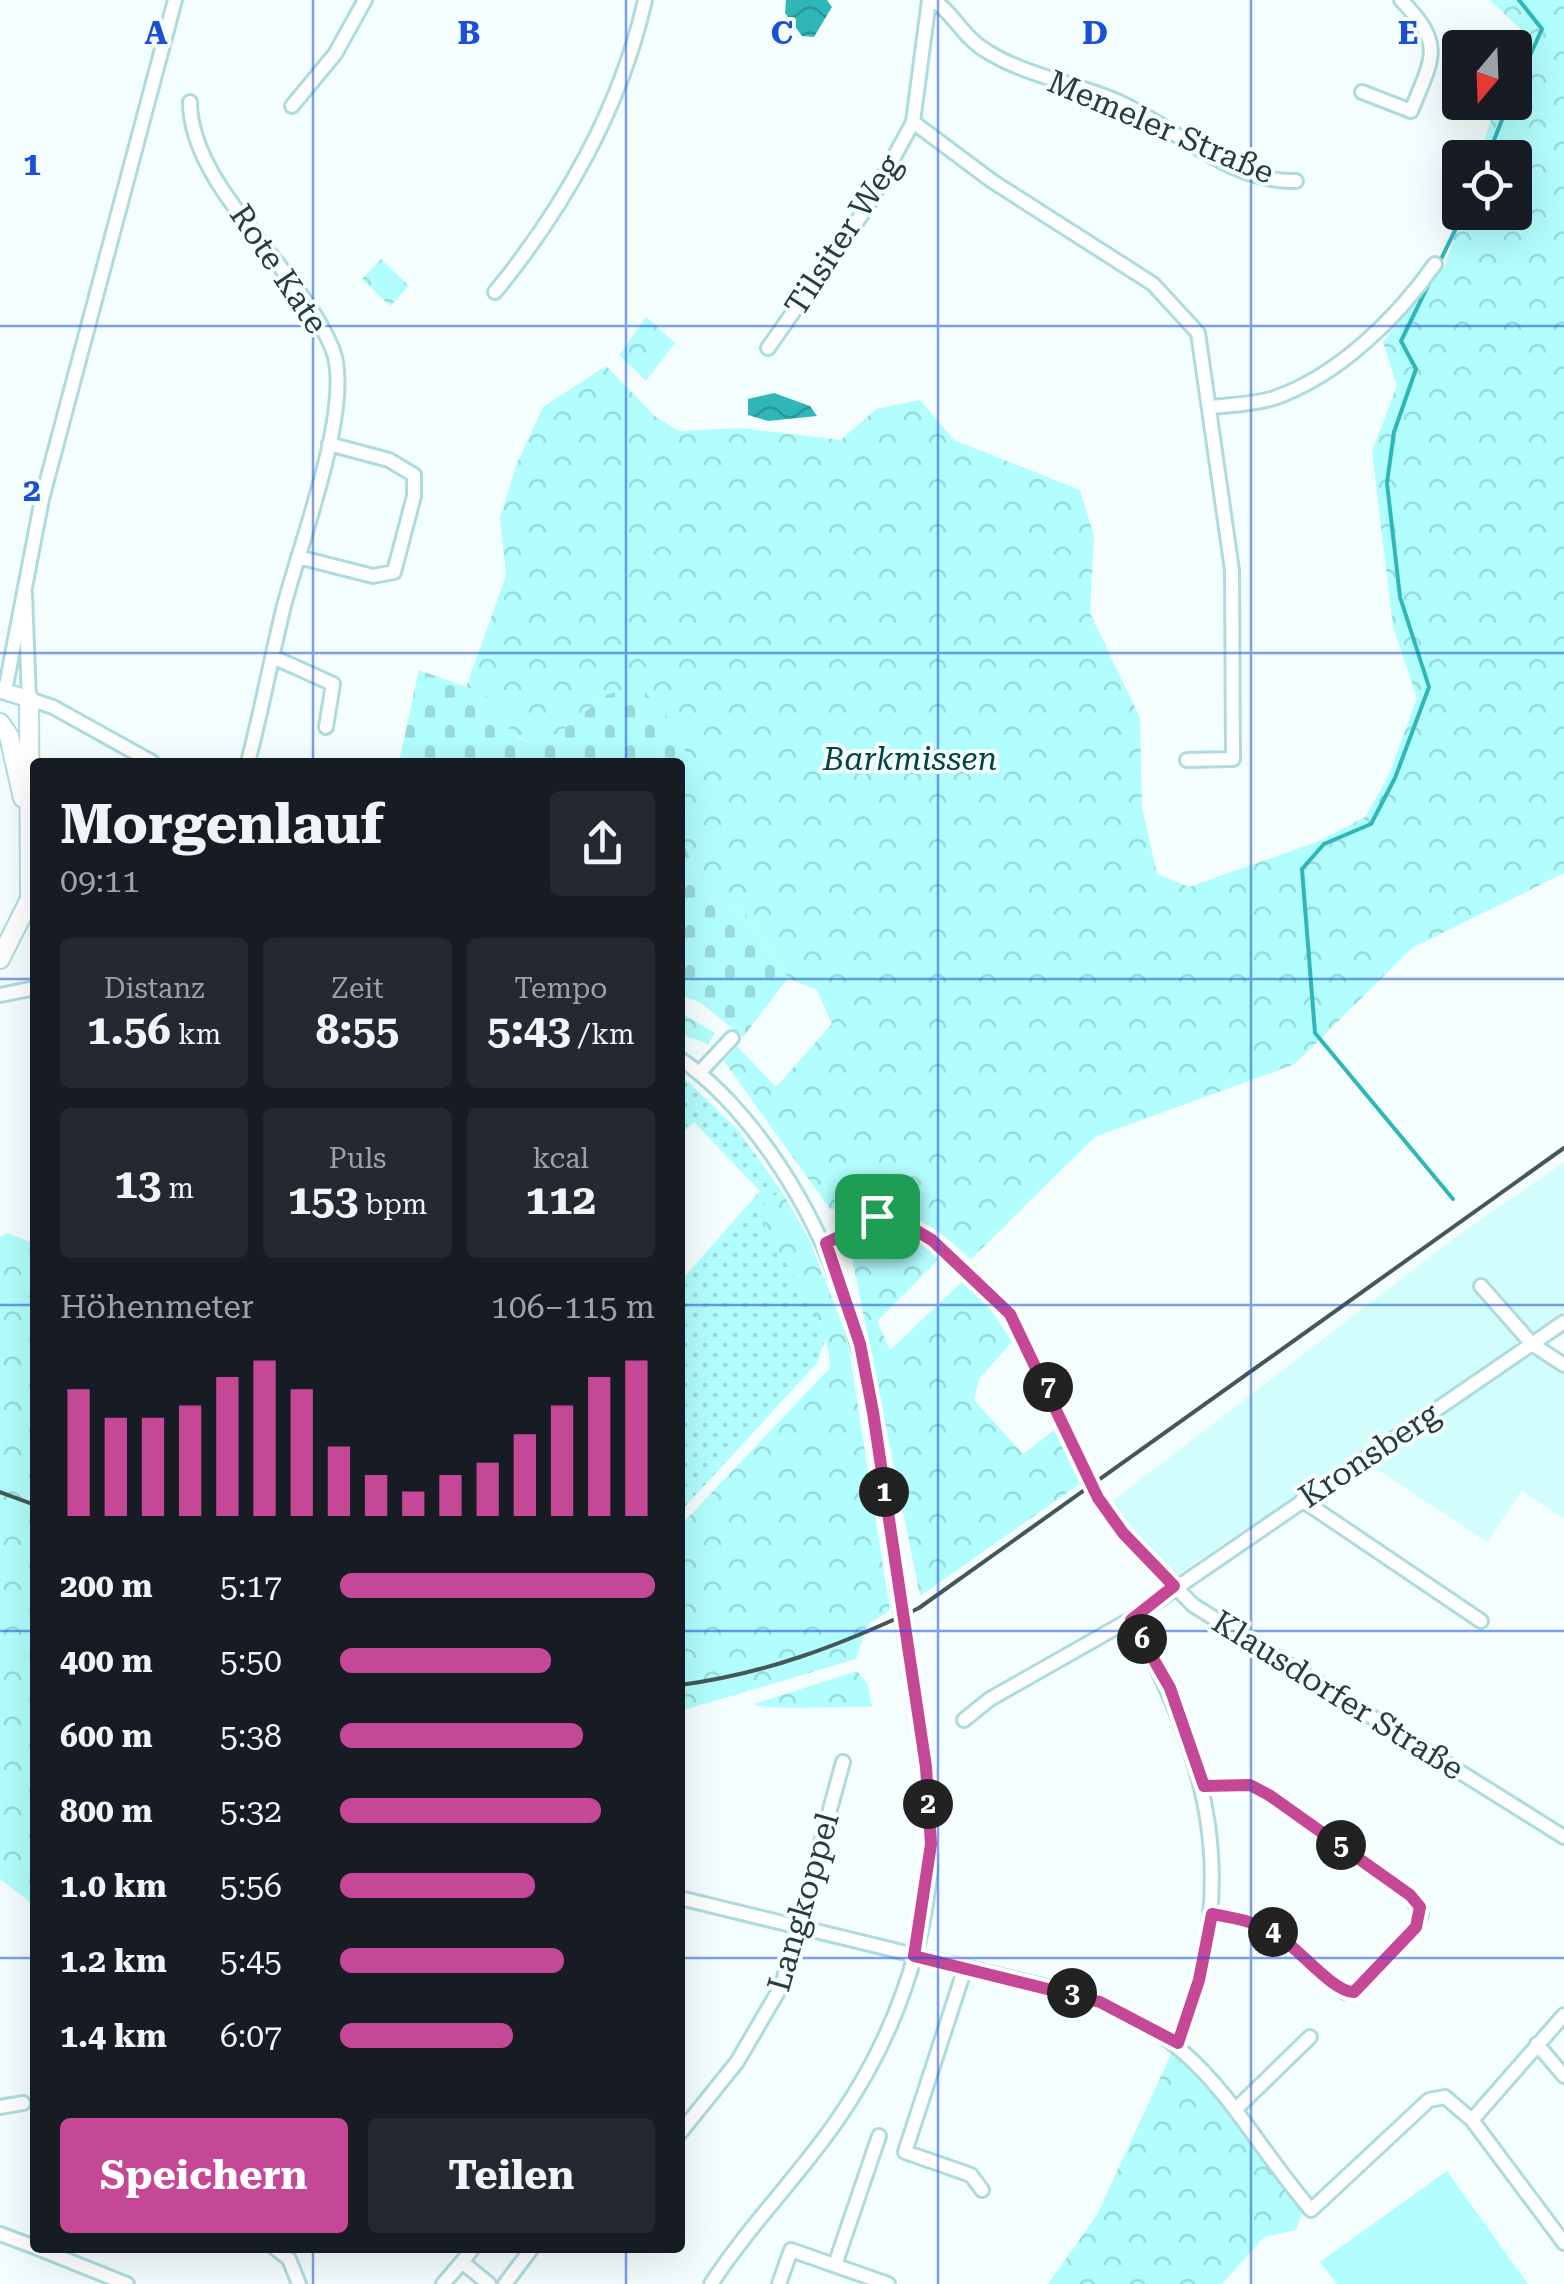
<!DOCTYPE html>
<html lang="de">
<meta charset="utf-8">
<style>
body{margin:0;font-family:"Roboto Serif",serif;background:#242831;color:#f1f3f6;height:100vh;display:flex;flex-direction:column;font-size:38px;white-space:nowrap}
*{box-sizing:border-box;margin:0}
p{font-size:32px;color:#9ea1a6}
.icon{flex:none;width:55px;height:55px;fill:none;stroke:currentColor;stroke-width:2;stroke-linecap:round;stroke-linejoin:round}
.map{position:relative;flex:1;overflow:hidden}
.sheet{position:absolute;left:30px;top:758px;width:655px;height:1495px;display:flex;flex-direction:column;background:#171b24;border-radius:10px;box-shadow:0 10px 40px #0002}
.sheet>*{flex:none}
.needle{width:65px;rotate:199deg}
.buttons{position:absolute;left:1442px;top:30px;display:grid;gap:20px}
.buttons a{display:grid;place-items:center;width:90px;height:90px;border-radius:10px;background:#171b24;box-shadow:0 10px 40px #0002;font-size:50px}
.pin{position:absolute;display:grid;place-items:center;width:85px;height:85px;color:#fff;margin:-42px;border-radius:20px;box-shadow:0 5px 15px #0006}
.km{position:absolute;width:50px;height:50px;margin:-25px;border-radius:50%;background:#222;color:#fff;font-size:28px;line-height:50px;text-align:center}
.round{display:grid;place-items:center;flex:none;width:105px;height:105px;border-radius:10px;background:#242831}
.head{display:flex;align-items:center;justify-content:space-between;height:170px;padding:0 30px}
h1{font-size:55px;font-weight:700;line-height:75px}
.figures{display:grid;grid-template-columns:repeat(3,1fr);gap:15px;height:170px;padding:10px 30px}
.figures div{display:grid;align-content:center;border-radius:10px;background:#242831;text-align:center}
.figures b{font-size:42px;font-weight:700}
.figures small{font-size:28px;font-weight:400}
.figures p{font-size:28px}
.chart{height:280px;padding:20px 30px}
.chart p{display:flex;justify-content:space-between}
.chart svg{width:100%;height:180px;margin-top:10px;stroke:#c54896;stroke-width:6}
.cta{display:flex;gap:20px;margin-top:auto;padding:20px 30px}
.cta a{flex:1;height:115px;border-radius:10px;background:#c54896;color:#fff;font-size:40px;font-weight:700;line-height:115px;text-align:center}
.cta a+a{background:#242831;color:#f1f3f6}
ul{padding:0 30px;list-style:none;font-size:32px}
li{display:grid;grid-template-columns:160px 120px 1fr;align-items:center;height:75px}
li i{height:25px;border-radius:12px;background:#c54896}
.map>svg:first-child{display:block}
.built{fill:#d1fefd}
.grass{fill:url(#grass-dots)}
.forest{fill:url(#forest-crowns)}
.cemetery{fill:url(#cemetery-stones)}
.garden{fill:#b2fdfd}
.water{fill:url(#water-waves)}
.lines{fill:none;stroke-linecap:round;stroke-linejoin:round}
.stream{stroke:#2fb7b8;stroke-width:4}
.minor-casing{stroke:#aedcdc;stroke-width:18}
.major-casing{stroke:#aedcdc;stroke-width:20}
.highway-casing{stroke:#aedcdc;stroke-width:22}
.minor{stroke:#fff;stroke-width:12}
.major{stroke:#fff;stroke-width:15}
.highway{stroke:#fff;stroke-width:18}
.rail{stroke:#455757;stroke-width:4}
.minor-bridge-casing{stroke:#aedcdc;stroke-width:18;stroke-linecap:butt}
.minor-bridge{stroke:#fff;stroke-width:12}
.route-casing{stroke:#fff;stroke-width:20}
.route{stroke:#c54896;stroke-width:12}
.grid{fill:none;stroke:#1d4ed8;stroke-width:2.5;stroke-opacity:0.55}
.labels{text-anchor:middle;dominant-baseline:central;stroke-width:8;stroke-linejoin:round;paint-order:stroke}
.street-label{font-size:32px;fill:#293c3c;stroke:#f5fefe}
.park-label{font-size:32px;font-style:italic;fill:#054242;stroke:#f5fefe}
.grid-label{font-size:32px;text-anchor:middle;font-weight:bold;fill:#1d4ed8;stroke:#f5fefe;stroke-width:8;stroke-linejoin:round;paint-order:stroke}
</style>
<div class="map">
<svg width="1564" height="2284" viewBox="0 0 1564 2284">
<defs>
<pattern id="grass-dots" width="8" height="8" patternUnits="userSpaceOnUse" patternTransform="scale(2.5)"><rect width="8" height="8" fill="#b2fdfd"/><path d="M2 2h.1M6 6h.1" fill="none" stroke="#99dada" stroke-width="1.8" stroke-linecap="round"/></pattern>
<pattern id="forest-crowns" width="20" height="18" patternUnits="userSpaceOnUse" patternTransform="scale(2.5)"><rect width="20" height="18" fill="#b2fdfd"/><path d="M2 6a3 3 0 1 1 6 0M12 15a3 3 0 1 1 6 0" fill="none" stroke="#99dada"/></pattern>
<pattern id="cemetery-stones" width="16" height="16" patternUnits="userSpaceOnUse" patternTransform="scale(2.5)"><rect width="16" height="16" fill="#b2fdfd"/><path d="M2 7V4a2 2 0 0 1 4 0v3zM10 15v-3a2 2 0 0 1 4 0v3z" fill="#99dada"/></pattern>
<pattern id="water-waves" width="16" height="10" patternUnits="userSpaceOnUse" patternTransform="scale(2.5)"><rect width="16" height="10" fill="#2fb7b8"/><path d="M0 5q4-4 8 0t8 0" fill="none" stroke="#289697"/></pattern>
</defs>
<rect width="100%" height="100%" fill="#f5fefe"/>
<path class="built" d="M1564,1162v149l-48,32 48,31v145l-42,-29 -35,52 -130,-86 -179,118 -12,-3 -57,-67 348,-268z"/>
<path class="grass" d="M680,1074l57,55 45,63 -15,7 59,139 -9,25 -137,149v-230l80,-91 -66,-69 -14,15z"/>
<path class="forest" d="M1490,0h74v873l-152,75 -117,116 -200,73 -124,122c-53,-47 -70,-55 -141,-50l-106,-148 13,-15 39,41 56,-63 -15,-34 -29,-12 -43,-64 -39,-19 -22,-51v-108l-78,-41 -61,49c-33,-2 -43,-21 -58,-47l-22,-7 41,-114 -6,-58 17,-55 26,-56 63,-41 50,51 23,14 63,-3 99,12 35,-31 44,-9 34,40 126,50 14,46 -4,77 50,105 2,89 15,67 32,13 133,-47 43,-23 23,-40 29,-79 -24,-71 -21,-176 25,-65 -14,-44 62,-77 17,-52 53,-1v-54l-36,-1 17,-54 19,-1v-47l14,-18z
M381,259l28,27 -19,20 -28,-27z
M646,317l29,26 -29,38 -27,-26z
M680,1012l35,21 -7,11 -28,-10z
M782,1192l27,47 38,98 43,273 -23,15 -11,34 -176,52v-185l150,-158c0,-58 -52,-102 -71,-156l8,-13z
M888,1224l54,32 -65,65 13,29 72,-68 27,25 23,35 -33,37 -5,21 49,54 31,-24 27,53 -161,113 -69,-343 28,-27z
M8,1233l27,11v662l-35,-27v-642z
M857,1671l11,14 4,22c-22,-1 -107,4 -118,-3z
M1172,2052l26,24 104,136 -6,18 -32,7 -42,47h-174l49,-69z"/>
<path class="cemetery" d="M419,670c16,7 56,17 68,27 25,21 13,45 58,47l61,-49 33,-9 46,50 -1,108 22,51 39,19 43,64 -45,59 -42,-34 -21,-8v-233h-281z"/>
<path class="garden" d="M1447,2171l81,113h-191l-17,-22z"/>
<path class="water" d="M786,0h41l5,7 -18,30 -12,-1 -17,-23z
M774,393l36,13 7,10 -49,5 -20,-6v-16z"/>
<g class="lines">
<path class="stream" d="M1515,89l27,-60 -23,-29
M1487,158l22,-56
M1453,1199l-138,-166 -13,-164 22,-25 47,-20 24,-46 34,-91 -29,-90 -13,-114 7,-51 22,-63 -15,-28 63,-129"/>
<g class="minor-casing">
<path id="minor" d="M933,0c20,12 30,38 55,52 39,24 87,31 129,49 58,26 113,82 179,80
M1362,92l49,19c22,-54 34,-66 -10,-111
M190,102c0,84 109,166 142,246 24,56 -36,205 -50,266 -12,50 -21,99 -34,148
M292,106l43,-52 30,-54
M913,122l79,59 161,103 45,49 34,237 1,189 -46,1
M495,292c69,-84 126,-185 150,-292
M768,348l99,-141 46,-85 16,-122
M1212,407c20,-2 42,-3 62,-9 64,-22 123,-80 161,-134
M298,557l75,19 21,-4 20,-76v-21l-25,-15 -60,-16
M25,594l4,105 24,8 99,55
M273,657l60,27 -7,43
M5,691l37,-192 133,-499
M0,995l35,-7
M680,1059c36,24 65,58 90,93 99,141 105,277 129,442
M700,1072l32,-34
M826,1243l62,-29 44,26 77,74 89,184 25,35 70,72 371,232
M1481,1286l51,58 32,21
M1302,1500l179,121
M1131,1619c80,141 110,268 47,424
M964,1720l26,-21 141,-80 433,-297
M1204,1785h45l20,10 141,100 11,19 -5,13 -62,64 -9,1 -73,-60 -27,-12 -33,-6
M680,1898l391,95c137,42 156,117 240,217l118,-110 16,-3 27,23 92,-105
M965,1968l-60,184 66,23 11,15
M1537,2044l27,32
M0,2107l23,-4
M1236,2109l74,-72
M1472,2120l92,123
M680,2133l57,-71 45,-77 61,-223
M0,2234l35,13
M37,2248l90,36
M275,2248l14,11 10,25
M462,2262l11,-14
M835,2265l44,-129
M443,2284l19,-22 27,22
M505,2284l27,-36
M711,2284c37,-57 86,-106 125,-162 56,-80 93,-178 95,-276 2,-70 -15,-142 -26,-211
M779,2284l12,-34 97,34"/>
</g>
<g class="major-casing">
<path id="major" d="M0,690l29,9"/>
</g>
<g class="highway-casing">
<path id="highway" d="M0,723l9,13 14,62
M0,959l30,-60 -1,-200"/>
</g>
<use href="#minor" class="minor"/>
<use href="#major" class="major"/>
<use href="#highway" class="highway"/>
<path class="rail" d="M0,1492l35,13
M680,1685c85,-11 161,-40 239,-77l645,-460"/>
<g class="minor-bridge-casing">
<path id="minor-bridge" d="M899,1594l6,41"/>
</g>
<use href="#minor-bridge" class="minor-bridge"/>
</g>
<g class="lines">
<g class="route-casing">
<path id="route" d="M888,1214l44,26 78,74 88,184 25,35 51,53 -43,34 39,68 34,98 46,-1 19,10 141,100 10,12 -4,20 -62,65c-21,1 -59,-48 -81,-60 -20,-11 -39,-14 -61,-18l-13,66 -21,63 -78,-41 -186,-46 17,-112 -5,-77 -53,-355 -13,-68 -34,-101z"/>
</g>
<use href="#route" class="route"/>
</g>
<path class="grid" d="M313,0v762M626,0v762M938,0v2284M1251,0v2284M0,326h1564M0,653h1564M0,979h35M680,979h884M0,1305h35M680,1305h884M0,1631h35M680,1631h884M0,1958h35M680,1958h884M313,2248v36M626,2248v36"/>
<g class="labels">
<g class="street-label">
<text transform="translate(1161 127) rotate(23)">Memeler Straße</text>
<text transform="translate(843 235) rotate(-57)">Tilsiter Weg</text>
<text transform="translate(279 269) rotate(56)">Rote Kate</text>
<text transform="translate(1369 1455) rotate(-34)">Kronsberg</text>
<text transform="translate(1338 1695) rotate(32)">Klausdorfer Straße</text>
<text transform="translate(803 1902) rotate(-74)">Langkoppel</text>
</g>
<g class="park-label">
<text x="910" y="759">Barkmissen</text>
</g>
</g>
<g class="grid-label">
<text x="156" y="44">A</text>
<text x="469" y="44">B</text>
<text x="782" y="44">C</text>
<text x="1095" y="44">D</text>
<text x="1408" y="44">E</text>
<text x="32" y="175">1</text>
<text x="32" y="501">2</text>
</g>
</svg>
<div class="buttons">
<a><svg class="needle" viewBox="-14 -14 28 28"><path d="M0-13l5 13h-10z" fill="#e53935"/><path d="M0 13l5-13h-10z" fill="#9ea1a6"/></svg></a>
<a><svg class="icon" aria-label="locate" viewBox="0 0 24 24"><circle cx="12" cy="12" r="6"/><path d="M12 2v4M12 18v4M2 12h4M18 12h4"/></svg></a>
</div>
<div class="pin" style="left:877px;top:1216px;background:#1e9e55"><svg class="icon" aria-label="arrive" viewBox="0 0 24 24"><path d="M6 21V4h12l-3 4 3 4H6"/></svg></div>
<b class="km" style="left:884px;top:1492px">1</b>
<b class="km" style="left:928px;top:1804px">2</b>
<b class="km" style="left:1072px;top:1993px">3</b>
<b class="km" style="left:1273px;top:1932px">4</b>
<b class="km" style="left:1341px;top:1845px">5</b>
<b class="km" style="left:1142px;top:1639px">6</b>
<b class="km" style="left:1048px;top:1387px">7</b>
<section class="sheet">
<div class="head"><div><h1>Morgenlauf</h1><p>09:11</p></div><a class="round"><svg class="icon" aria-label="share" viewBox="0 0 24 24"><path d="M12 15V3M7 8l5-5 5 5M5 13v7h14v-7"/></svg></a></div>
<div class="figures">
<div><p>Distanz</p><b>1.56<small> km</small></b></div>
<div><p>Zeit</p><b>8:55</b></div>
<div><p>Tempo</p><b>5:43<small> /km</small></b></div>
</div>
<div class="figures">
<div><b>13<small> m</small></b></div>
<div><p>Puls</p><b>153<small> bpm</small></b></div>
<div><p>kcal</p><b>112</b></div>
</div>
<div class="chart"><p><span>Höhenmeter</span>106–115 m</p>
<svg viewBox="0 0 160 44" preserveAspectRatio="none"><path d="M5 44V13M15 44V20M25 44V20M35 44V17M45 44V10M55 44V6M65 44V13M75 44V27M85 44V34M95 44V38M105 44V34M115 44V31M125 44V24M135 44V17M145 44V10M155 44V6"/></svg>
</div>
<ul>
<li><b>200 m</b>5:17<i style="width:100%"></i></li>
<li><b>400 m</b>5:50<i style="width:67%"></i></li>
<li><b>600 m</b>5:38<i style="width:77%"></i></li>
<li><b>800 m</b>5:32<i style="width:83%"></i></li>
<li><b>1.0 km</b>5:56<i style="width:62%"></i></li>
<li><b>1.2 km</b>5:45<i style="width:71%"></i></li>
<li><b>1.4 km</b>6:07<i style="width:55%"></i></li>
</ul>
<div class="cta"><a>Speichern</a><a>Teilen</a></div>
</section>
</div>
